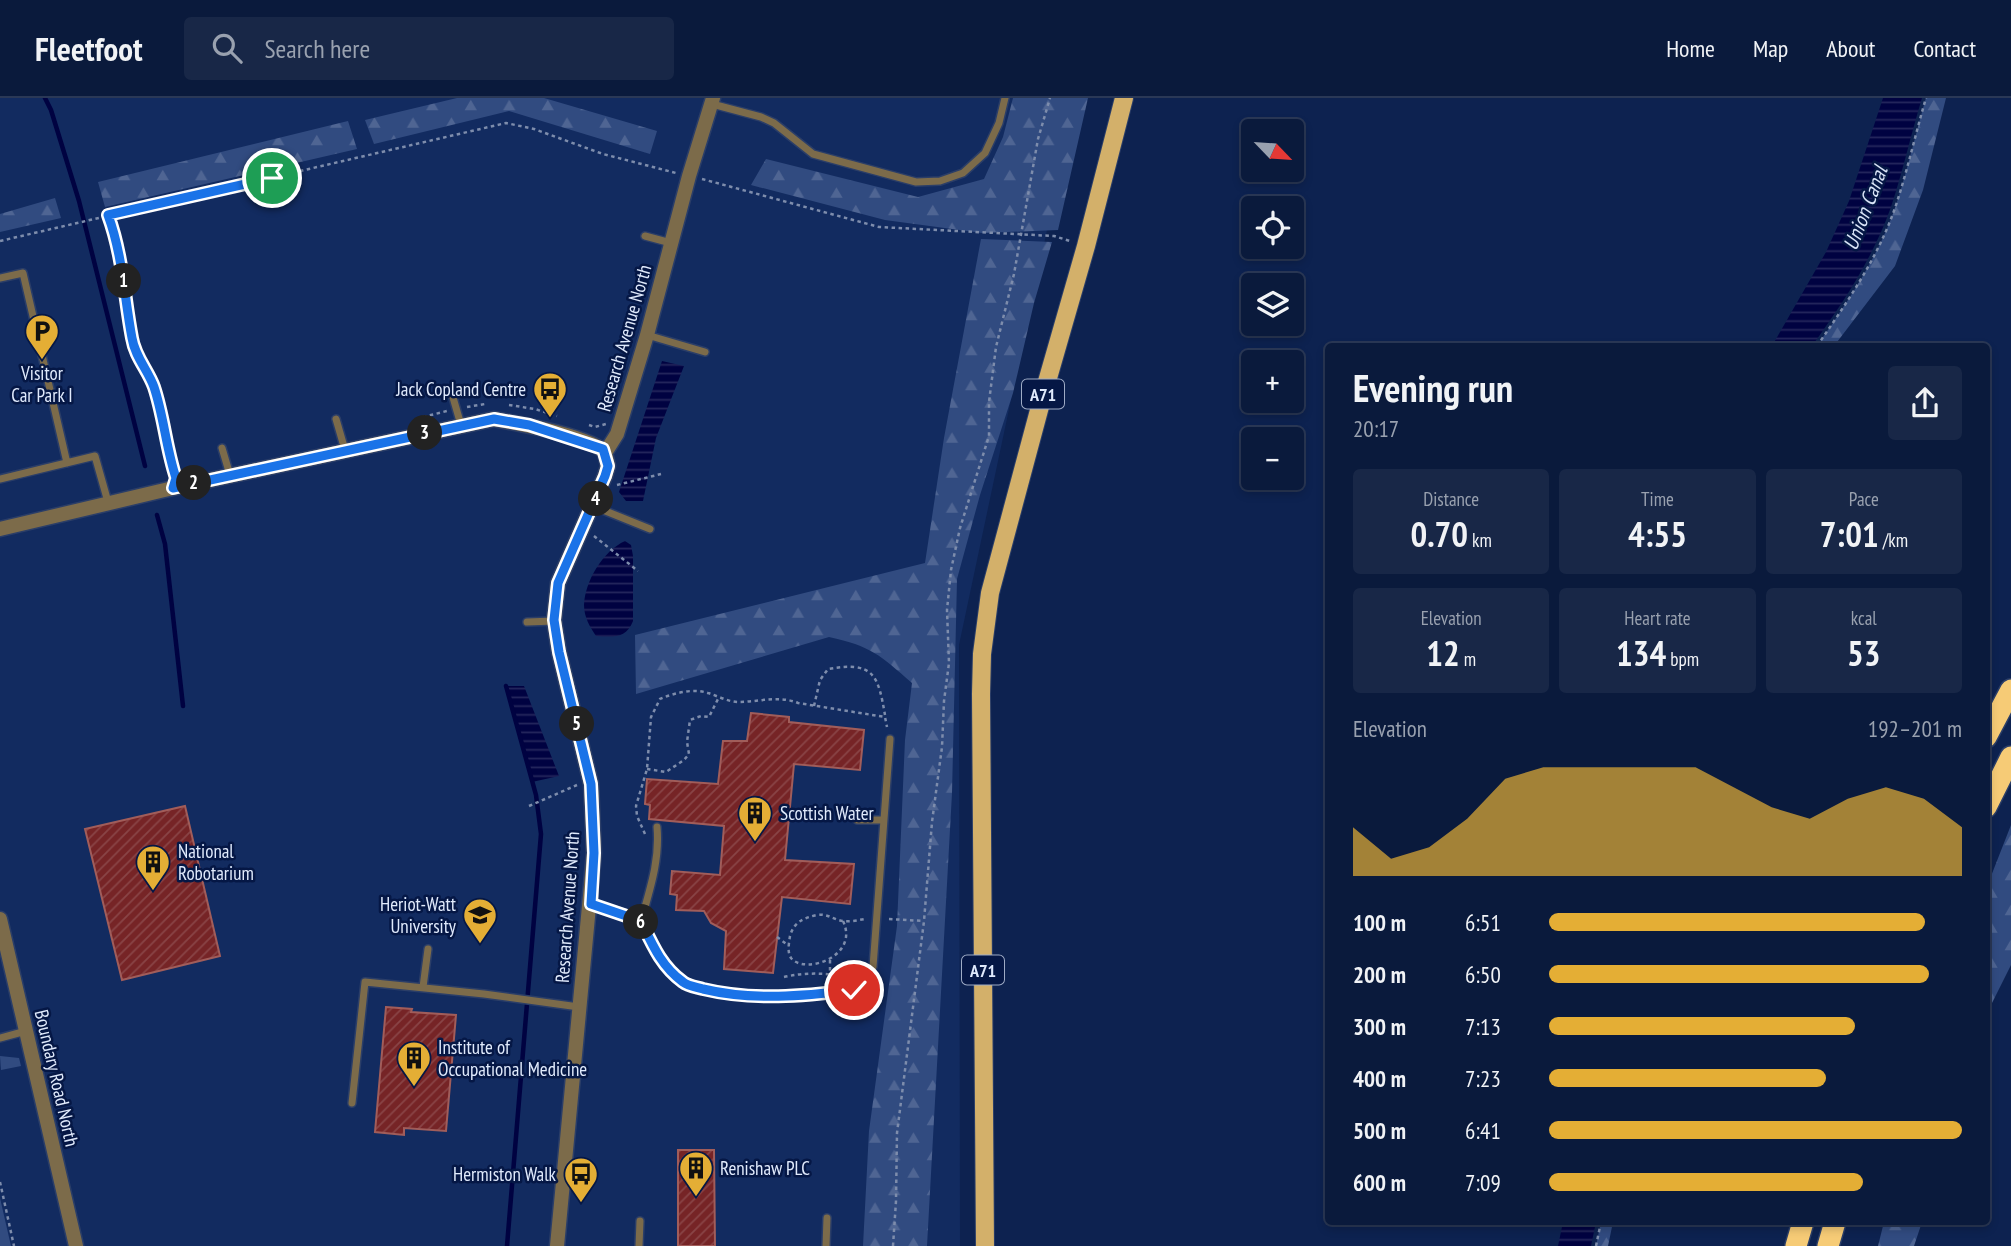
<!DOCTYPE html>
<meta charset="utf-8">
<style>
body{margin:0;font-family:"PT Sans Narrow",sans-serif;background:#182747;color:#f1f3f6;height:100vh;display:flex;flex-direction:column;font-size:26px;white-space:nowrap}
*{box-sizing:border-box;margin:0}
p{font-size:23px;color:#99a1af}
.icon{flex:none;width:38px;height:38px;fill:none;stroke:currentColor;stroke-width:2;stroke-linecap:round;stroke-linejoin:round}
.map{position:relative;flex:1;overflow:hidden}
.drawer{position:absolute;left:1325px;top:245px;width:665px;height:882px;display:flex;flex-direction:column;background:#0a1a3c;border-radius:7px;box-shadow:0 4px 10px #0003,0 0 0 2px #2a3856}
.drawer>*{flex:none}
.needle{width:46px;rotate:115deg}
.tools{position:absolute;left:1241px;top:21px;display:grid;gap:14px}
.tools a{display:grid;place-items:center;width:63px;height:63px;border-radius:7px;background:#0a1a3c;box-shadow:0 4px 10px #0003,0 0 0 2px #2a3856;font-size:35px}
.pin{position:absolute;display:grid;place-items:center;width:60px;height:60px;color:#fff;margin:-30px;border:4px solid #fff;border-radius:50%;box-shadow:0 2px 7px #0007}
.km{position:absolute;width:35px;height:35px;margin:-18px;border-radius:50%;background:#222;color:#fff;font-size:19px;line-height:35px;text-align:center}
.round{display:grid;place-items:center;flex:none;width:74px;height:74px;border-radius:7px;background:#182747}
.summary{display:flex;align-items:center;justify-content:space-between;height:119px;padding:0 28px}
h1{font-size:38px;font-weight:700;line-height:52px}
.metrics{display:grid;grid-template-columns:repeat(3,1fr);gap:10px;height:119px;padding:7px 28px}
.metrics div{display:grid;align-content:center;border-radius:7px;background:#182747;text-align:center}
.metrics b{font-size:35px;font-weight:700}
.metrics small{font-size:19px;font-weight:400}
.metrics p{font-size:19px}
.chart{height:196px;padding:14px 28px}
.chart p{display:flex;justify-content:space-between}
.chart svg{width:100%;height:126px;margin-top:7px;fill:#e4ae35;opacity:.7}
ul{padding:0 28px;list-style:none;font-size:23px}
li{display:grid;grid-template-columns:112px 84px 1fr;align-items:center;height:52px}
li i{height:18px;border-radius:9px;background:#e4ae35}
header{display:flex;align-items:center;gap:42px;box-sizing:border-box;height:98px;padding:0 35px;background:#0a1a3c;border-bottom:2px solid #2a3856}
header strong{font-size:33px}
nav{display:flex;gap:38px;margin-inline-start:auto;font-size:24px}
.search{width:490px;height:63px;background:#182747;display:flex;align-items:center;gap:18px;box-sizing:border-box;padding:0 24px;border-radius:7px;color:#99a1af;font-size:26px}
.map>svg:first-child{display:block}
.built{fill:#122b60}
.grass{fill:url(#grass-tufts)}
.forest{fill:url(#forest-firs)}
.garden{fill:#314b80}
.water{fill:url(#water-rules)}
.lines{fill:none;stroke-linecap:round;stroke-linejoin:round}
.stream{stroke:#000241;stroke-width:4.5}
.building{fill:url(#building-hatch);stroke:#a15d5a;stroke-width:2}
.lane-casing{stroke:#2b3e68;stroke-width:10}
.street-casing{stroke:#2b3e68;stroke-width:17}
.primary-casing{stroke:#2b3e68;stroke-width:20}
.highway-casing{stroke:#2b3e68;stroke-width:24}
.path{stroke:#7e8dac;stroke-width:2.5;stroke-dasharray:3.5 3.5;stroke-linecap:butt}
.lane{stroke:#7c6b4a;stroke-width:7}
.street{stroke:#7c6b4a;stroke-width:14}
.primary{stroke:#d3b06a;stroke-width:18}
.highway{stroke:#f6cb76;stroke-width:21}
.route-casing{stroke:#fff;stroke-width:14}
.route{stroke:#1a73e8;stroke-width:9}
.labels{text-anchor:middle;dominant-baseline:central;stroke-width:5;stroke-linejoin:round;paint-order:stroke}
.shield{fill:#051745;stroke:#9eabc5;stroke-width:2}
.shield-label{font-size:18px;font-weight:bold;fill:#e0eafc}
.street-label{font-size:19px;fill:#e0eafc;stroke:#051745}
.poi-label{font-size:19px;fill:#e0eafc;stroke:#051745;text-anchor:start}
.water-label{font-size:21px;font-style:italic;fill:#d9e4f7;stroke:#051745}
</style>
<header>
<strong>Fleetfoot</strong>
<div class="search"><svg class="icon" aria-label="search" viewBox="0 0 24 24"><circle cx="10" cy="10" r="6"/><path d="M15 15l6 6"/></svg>Search here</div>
<nav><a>Home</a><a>Map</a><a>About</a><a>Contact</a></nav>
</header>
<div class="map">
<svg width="2011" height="1148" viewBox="0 0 2011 1148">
<defs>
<pattern id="grass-tufts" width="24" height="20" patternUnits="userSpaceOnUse" patternTransform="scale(1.75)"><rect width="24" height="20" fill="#314b80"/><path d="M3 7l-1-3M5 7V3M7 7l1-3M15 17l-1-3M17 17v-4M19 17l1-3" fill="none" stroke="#4f6593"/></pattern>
<pattern id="forest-firs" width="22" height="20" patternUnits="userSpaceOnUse" patternTransform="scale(1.75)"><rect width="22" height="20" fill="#314b80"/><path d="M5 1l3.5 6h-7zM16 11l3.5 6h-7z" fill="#4f6593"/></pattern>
<pattern id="water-rules" width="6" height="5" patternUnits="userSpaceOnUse" patternTransform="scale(1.75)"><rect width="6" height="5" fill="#000241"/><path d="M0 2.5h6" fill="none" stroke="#25275d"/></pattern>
<pattern id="building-hatch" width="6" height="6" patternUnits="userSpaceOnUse" patternTransform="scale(1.75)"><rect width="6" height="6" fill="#762426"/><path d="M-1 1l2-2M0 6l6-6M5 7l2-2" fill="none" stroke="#894446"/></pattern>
</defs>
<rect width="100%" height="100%" fill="#0d2250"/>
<path class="built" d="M0,0h1075l-116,547 1,601h-960z"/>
<path class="grass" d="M0,958l19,2 2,8 -20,4z"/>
<path class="forest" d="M457,0h87l113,33 -7,23 -141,-43 -135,33 -9,-24z
M1013,0h75l-30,132 -76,3 -97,-13 -134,-35 15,-26 152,38 66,-18 19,-42z
M1926,0h20l-23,92 -28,76 -61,80h-17c31,-45 63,-91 80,-144 11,-34 19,-70 29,-104z
M348,23l9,28 -252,58 -7,-25z
M55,100l6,20 -61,14v-18z
M981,141l71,3 -18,61 -21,90 -33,102 -23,84 -5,214 -25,453h-64l6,-115 28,-205 8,-186 7,-57c-32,-28 -41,-37 -83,-46l-193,57 -1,-59 290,-72 19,-125z
M2011,727v140l-25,50v-126z
M1601,1124h12l-5,24h-12z
M1884,1124h38l-8,24h-36z"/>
<path class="garden" d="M0,1100l11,48h-11z"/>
<path class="water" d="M1883,0h39c-11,36 -19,73 -31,109 -18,51 -48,96 -79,139h-40l54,-94 23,-51z
M662,263l22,5 -28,72 -13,63h-17l-7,-9z
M625,443l6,4 2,11v65c-7,18 -20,16 -37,15 -6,-9 -12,-19 -12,-31 1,-24 19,-54 41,-64z
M506,588h18l35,90 -27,6z
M1563,1124h33l-5,24h-33z"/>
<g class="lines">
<path class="stream" d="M45,0l6,12 28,91 66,265
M157,417l8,29 18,162
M506,588l30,109 5,39 -34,412"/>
</g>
<path class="building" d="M751,615l38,4v5l75,8 -4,40 -66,-6 -9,96 69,4 -4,40 -68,-7 -9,76 -49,-4 2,-38 -15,-8 -7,-12 -28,-1 1,-15 -7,-1 2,-23 48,4 4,-49 -75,-7 1,-14 -5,-1 2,-25 71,5 5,-43h24z
M185,708l35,150 -98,24 -37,-151z
M386,909l26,2 -1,3 45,3 -10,116 -42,-3v7l-29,-3z
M678,1052h36l1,96h-37z"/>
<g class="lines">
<g class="lane-casing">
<path id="lane" d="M712,6l49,13 13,6 39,31 103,28 24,-1 23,-8 22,-20 14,-30 6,-25
M645,138l26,7
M0,180l23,-5 44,190
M647,237l58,17
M452,296l9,31
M336,321l9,31
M222,350l8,27
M0,381l95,-23 13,46
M593,408l57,23
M527,524l27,-1
M857,722h26
M591,806l50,17c11,23 20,45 42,61 5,5 13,5 20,7 50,12 101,7 151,1l19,-23 17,-228
M641,823c9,-32 19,-61 16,-94
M423,889l5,-38
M0,940l26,-7
M352,1005l13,-121 119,12 95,13
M639,1148l1,-25
M826,1148l1,-28"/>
</g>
<g class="street-casing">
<path id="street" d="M0,431l173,-41 321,-69c21,4 100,18 111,34
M0,821l76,327
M557,1148l37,-393 -3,-69 -32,-132 -5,-32 4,-37 47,-107 3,-10 -3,-13 12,-19 30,-99 42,-159 24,-78"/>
</g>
<g class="primary-casing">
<path id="primary" d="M985,1148l-4,-552 1,-40 8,-61 52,-194 44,-153 38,-148"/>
</g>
<g class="highway-casing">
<path id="highway" d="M1986,639l25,-47
M1986,709l25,-50
M1796,1148l7,-24
M1828,1148l7,-24"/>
</g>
<path class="path" d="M702,81l177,48 175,9 16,5
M108,117l6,18 13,58 5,50 5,18 17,26 20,86
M0,143l506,-118 28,6 69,25 73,19
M1817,248c31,-45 63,-91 80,-144 11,-34 19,-70 29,-104
M509,307l26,4 22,7
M467,309l18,-3
M423,319l24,-6
M589,327l6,2 11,-3
M617,387l44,-11
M594,438l44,35
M814,608l6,-26 8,-11c46,-8 50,6 57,46
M647,671l19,3 18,-12 5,-6 -2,-12 3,-22 11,-4 8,1 9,-18
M529,708l48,-21
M645,736l-8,-18 -1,-10 11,-37 4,-52 9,-18c14,-6 33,-11 48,-6 10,3 20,9 31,9 19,0 40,-7 59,1l87,14 2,10
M889,821l35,2
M843,823c17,36 -39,54 -52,37 -4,-6 -2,-15 -1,-22 4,-14 13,-18 27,-21 10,-2 17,5 26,6 7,1 16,-1 22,-2
M777,839l12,9
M830,862v14
M784,879c22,-5 43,-4 65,0
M0,1084l14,64
M893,1148l3,-45 1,-68 27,-212 8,-99 10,-75 2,-46 5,-38 -2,-53 4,-40 9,-42 29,-92v-34l7,-55 18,-73 24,-135 12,-41
M1596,1148l5,-24"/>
<use href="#lane" class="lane"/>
<use href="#street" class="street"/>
<use href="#primary" class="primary"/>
<use href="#highway" class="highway"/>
</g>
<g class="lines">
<g class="route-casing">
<path id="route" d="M272,80l-164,37c15,41 16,81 24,123 3,19 16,32 22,49 10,30 12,61 22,91l-3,10 321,-69 35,6 74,24 5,17 -3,10 -47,107 -4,37 5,32 32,132 3,69 -3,51 50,17c11,23 20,45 42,61 5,4 13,5 20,7 50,12 101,7 151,1"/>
</g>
<use href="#route" class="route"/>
</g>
<defs>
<g id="parking-pin" transform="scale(1.75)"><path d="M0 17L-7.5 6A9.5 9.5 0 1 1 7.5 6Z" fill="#e4ae35" stroke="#051745"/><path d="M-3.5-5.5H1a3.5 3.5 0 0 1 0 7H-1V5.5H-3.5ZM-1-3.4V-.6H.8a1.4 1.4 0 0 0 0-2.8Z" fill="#111"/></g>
<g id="bus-pin" transform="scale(1.75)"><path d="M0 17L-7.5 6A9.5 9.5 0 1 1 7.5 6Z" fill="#e4ae35" stroke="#051745"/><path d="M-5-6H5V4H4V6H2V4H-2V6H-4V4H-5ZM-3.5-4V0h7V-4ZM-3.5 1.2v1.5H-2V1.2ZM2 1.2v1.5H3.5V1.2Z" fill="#111"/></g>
<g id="building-pin" transform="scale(1.75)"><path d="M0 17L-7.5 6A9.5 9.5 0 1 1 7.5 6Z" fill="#e4ae35" stroke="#051745"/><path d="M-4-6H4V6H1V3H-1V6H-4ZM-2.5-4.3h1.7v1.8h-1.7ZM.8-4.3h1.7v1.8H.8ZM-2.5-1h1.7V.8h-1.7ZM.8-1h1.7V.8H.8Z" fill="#111"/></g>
<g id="university-pin" transform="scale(1.75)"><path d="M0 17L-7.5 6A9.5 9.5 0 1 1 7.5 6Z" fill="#e4ae35" stroke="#051745"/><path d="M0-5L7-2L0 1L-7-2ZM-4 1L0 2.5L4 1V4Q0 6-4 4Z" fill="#111"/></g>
</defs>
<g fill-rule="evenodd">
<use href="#parking-pin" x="42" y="233"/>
<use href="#bus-pin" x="550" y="291"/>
<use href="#building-pin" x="755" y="715"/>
<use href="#building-pin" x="153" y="764"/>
<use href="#university-pin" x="480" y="817"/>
<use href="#building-pin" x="414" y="960"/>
<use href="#building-pin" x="696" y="1070"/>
<use href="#bus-pin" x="581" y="1076"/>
</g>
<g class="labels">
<g class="shield">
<rect x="1022" y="281.5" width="42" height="29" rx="5"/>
<rect x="962" y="857.5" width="42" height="29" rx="5"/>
</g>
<g class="shield-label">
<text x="1043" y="296">A71</text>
<text x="983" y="872">A71</text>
</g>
<g class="street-label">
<text transform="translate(624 240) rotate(-74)">Research Avenue North</text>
<text transform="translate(567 809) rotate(-86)">Research Avenue North</text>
<text transform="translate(57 980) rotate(77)">Boundary Road North</text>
</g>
<g class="poi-label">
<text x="42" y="275" text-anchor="middle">Visitor<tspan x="42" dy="22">Car Park I</tspan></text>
<text x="526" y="291" text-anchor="end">Jack Copland Centre</text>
<text x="780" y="715">Scottish Water</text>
<text x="178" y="753">National<tspan x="178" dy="22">Robotarium</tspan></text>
<text x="456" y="806" text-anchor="end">Heriot-Watt<tspan x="456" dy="22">University</tspan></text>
<text x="438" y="949">Institute of<tspan x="438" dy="22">Occupational Medicine</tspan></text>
<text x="720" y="1070">Renishaw PLC</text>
<text x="556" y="1076" text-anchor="end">Hermiston Walk</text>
</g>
<g class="water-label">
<text transform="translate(1865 110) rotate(-69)">Union Canal</text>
</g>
</g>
</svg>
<div class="tools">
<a><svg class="needle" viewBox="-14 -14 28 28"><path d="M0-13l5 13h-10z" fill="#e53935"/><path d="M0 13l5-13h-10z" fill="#99a1af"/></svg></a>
<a><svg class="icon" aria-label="locate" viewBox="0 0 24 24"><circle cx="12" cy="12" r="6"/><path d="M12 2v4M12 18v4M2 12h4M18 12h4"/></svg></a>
<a><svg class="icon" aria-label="layers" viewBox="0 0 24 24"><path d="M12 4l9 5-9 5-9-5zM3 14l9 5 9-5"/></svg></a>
<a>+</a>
<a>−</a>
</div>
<div class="pin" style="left:272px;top:80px;background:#1e9e55"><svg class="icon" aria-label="arrive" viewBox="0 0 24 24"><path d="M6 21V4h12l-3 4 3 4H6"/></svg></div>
<div class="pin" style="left:854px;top:892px;background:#d93025"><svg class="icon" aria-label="check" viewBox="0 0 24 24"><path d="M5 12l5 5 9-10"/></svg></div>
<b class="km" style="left:124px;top:183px">1</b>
<b class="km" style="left:194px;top:385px">2</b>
<b class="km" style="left:425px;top:335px">3</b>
<b class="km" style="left:596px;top:401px">4</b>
<b class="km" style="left:577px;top:626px">5</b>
<b class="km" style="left:641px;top:824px">6</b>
<section class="drawer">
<div class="summary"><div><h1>Evening run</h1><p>20:17</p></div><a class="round"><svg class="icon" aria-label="share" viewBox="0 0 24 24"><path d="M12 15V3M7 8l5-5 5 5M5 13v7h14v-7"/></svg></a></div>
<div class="metrics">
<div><p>Distance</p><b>0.70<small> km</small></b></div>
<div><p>Time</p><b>4:55</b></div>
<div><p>Pace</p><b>7:01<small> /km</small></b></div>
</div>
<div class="metrics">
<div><p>Elevation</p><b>12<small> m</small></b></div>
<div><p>Heart rate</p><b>134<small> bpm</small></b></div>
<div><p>kcal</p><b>53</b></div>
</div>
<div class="chart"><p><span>Elevation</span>192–201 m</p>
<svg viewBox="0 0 160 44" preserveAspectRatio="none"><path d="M0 44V27L10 38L20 34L30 24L40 10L50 6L60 6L70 6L80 6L90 6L100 13L110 20L120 24L130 17L140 13L150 17L160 27V44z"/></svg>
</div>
<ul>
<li><b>100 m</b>6:51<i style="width:91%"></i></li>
<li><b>200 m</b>6:50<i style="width:92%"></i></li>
<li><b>300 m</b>7:13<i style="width:74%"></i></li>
<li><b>400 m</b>7:23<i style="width:67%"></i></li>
<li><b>500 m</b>6:41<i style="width:100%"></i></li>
<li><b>600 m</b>7:09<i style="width:76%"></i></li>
</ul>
</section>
</div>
